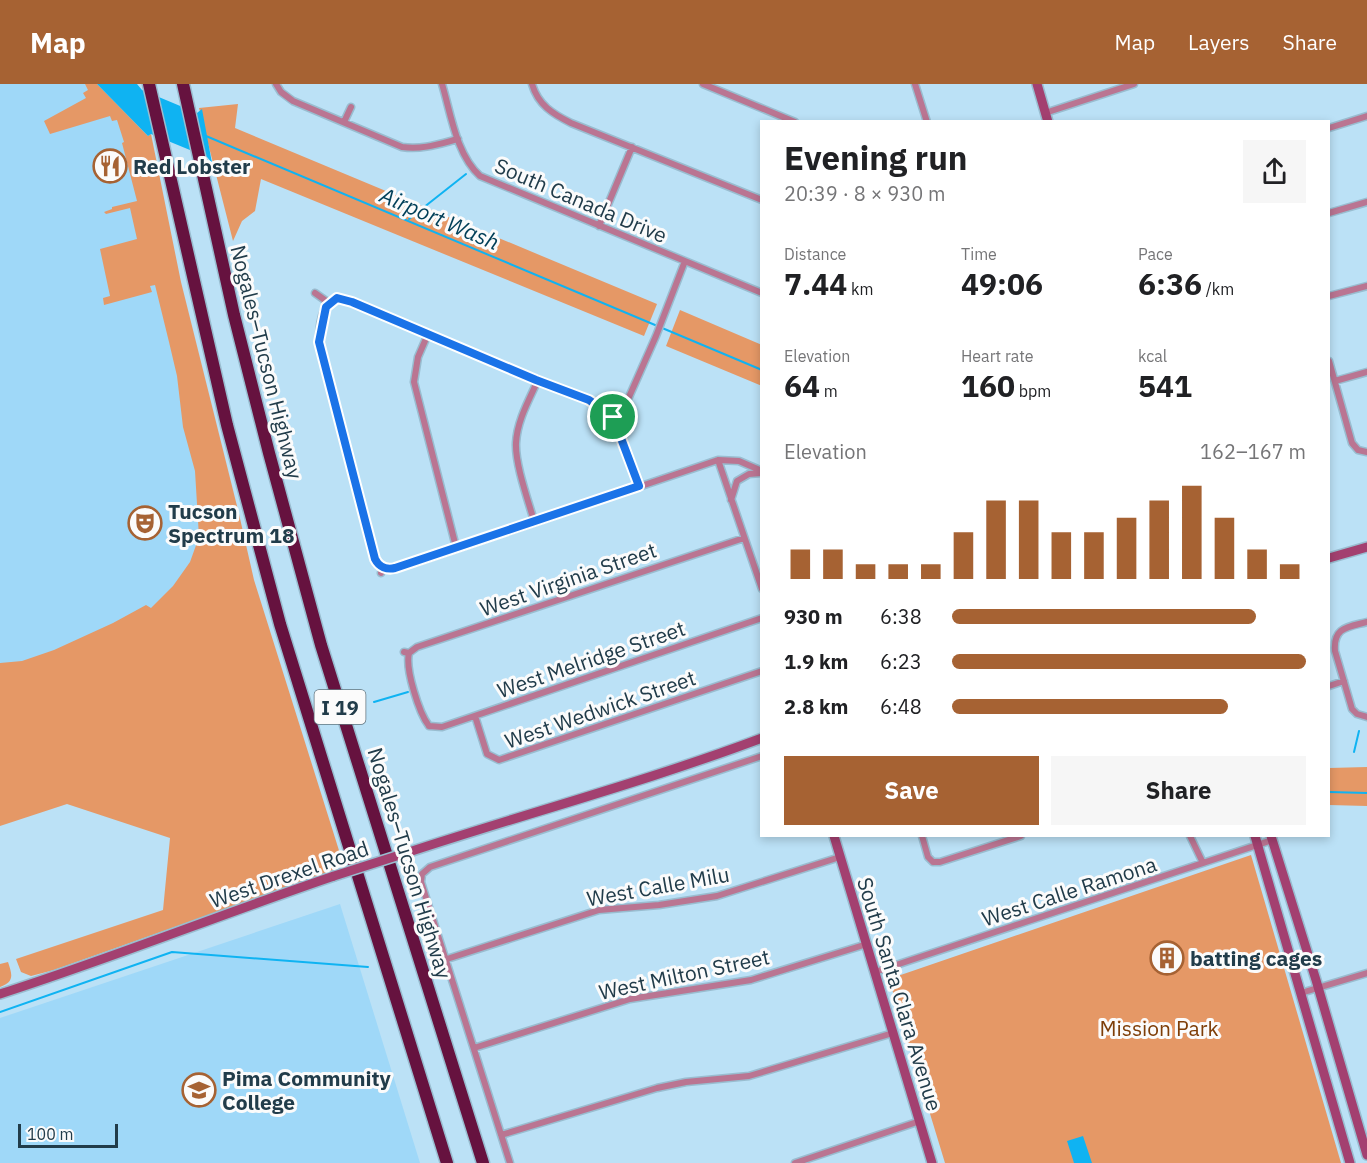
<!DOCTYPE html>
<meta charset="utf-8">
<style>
body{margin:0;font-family:"IBM Plex Sans",sans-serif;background:#f6f6f6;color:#202124;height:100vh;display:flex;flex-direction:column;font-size:22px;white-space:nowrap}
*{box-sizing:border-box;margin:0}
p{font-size:20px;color:#757577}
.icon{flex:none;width:33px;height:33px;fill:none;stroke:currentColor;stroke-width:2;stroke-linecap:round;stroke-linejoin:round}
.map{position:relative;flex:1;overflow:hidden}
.drawer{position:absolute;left:760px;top:36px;width:570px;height:717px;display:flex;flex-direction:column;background:#fff;border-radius:0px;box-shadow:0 3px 9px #0003}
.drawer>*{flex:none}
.scale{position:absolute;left:18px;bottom:15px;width:100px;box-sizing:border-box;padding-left:6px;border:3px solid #213c4a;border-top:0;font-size:16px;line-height:21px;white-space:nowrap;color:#213c4a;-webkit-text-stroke:4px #fbfbfb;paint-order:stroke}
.pin{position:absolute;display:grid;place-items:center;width:51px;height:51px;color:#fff;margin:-26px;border:3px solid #fff;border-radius:50%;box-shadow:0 2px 6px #0007}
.round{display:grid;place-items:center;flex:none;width:63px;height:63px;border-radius:0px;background:#f6f6f6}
.summary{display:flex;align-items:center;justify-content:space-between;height:102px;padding:0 24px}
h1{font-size:33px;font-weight:700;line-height:45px}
.figures{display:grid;grid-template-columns:repeat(3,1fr);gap:9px;height:102px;padding:6px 24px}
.figures div{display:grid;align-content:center}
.figures b{font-size:30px;font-weight:700}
.figures small{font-size:16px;font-weight:400}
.figures p{font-size:16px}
.chart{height:168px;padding:12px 24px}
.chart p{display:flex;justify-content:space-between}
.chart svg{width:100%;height:108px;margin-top:6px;stroke:#a66233;stroke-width:6}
.primary-button{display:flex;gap:12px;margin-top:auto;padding:12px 24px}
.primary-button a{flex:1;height:69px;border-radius:0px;background:#a66233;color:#fff;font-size:24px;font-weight:700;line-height:69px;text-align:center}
.primary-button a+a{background:#f6f6f6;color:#202124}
ul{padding:0 24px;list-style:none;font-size:20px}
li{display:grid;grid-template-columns:96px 72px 1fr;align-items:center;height:45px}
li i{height:15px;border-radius:8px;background:#a66233}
header{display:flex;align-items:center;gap:36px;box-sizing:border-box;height:84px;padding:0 30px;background:#a66233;color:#fff}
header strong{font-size:28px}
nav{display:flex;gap:33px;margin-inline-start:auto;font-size:21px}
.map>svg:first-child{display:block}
.built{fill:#9fd8f8}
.green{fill:#e59866}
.water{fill:#0fb3f2}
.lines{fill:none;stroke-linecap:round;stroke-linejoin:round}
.stream{stroke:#0fb3f2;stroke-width:2}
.street-casing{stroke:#99bdd0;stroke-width:9}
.secondary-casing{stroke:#99bdd0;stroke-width:12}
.highway-casing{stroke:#99bdd0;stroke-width:15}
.street{stroke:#ba7592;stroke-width:6}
.secondary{stroke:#a34070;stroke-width:9}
.highway{stroke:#66123f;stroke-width:12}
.secondary-bridge-casing{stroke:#99bdd0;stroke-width:12;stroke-linecap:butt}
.secondary-bridge{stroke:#a34070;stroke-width:9}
.route-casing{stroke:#fff;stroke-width:12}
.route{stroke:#1a73e8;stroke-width:8}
.labels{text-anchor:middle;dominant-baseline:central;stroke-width:6;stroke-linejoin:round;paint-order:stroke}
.shield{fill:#fbfbfb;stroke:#62757f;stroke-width:1.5}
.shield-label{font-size:20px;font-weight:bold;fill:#213c4a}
.poi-label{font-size:21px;font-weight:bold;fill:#213c4a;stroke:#fbfbfb;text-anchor:start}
.street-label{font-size:21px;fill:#213c4a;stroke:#fbfbfb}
.park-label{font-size:21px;fill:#7e3e08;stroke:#fbfbfb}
.water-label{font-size:22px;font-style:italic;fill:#013f58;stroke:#fbfbfb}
</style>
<header>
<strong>Map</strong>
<nav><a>Map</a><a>Layers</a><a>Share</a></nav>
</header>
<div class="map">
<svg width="1367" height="1079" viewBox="0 0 1367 1079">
<rect width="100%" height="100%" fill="#bbe1f6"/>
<path class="built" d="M0,0h94l31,33 64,268 21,219 -210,69z
M340,820l80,259h-420v-145z"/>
<path class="green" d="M85,0h12l51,52 3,-2 30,148 58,232 15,66 88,280 -12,12 -276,98 -23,6 -10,-4 -5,-13 147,-49 7,-72 -103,-34 -67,22v-163l22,-2 32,-11 59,-27 33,-18 5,3 22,-22 17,-24 9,-25 -4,-66 -12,-44 -6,-51 -8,-34 -14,-57 -5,1 2,6 -48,13 -1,-7 7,-2 -10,-47 37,-10 -7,-31 -24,6 -2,-2 8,-3v-2l25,-6 -15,-58 2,-1 -7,-22 -5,1 -2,-5 -60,18 -6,-13 42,-23 -3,-5 5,-3z
M238,20l-3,24 422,176 -13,32 -383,-157 -6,32 -13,10 -9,20 -34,-133z
M680,226l82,35v41l-96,-40z
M1367,683v39l-38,-1v-37z
M1251,771l90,308h-396l-56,-184z
M8,878c4,12 7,20 -8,25v-23z"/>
<path class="water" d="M97,0h40l5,6 55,23 5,-4 10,54 -5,-6 -56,-23 -3,2z
M1083,1052l9,27h-18l-7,-22z"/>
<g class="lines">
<path class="stream" d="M206,52l556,234
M409,135l57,-45
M374,618l34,-10
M1354,668l5,-21
M1329,708l38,1
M0,928l172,-60 196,15"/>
<g class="street-casing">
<path id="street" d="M276,0l5,8 12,9 109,46c20,3 37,-3 56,-8
M442,0c9,30 14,70 38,92l282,117
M532,0c6,21 21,30 39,39l191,77
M703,0l92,38
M915,0l12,38
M1045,29l89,-29
M344,38l7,-15
M1329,44l38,-12
M1329,129l38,-11
M599,142l33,-79
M315,209l14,10
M1329,212l38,-10
M428,250l-10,23 -4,25 42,165
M1329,277l23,82 6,7 9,2
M1335,297l32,-9
M613,333l16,-20 27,-61 29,-75
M718,376l44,129
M731,416l6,-19 12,-7 12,-1
M534,437c-6,-21 -19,-57 -18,-78 1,-22 13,-43 22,-63
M383,483l7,2 27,-7 301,-102 21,1 23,10
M381,489l2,-6 -8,-8 -56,-217c0,-22 4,-52 33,-40l184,78 53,20 24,17 26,69
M1367,538c-19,5 -34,5 -32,29l17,58 5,5 10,3
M404,568l5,1 8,-6 327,-109
M409,569c-4,16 10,60 20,73
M1329,602l15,-5
M475,632l12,38 12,6 263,-89
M429,642l13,1 320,-109
M922,752l6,21 5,5
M1190,752l13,27
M933,778h7l81,-26
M447,875l152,-49 60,-5 58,-9 123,-39
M875,888l397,-132
M1301,909l66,-20
M474,964l156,-49 121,-19 116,-36
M501,1051l156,-47 29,-6 63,-6 144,-43
M510,1079l-89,-281 1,-8 8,-7 332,-111
M795,1079l125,-42"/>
</g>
<g class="secondary-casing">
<path id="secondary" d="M1037,0l11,38
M1329,474l38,-11
M834,752l98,327
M1255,752l95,327
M1271,752l45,144 51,175
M406,769c118,-39 239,-71 356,-115
M0,910c112,-36 222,-80 334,-118"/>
</g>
<g class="highway-casing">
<path id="highway" d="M149,0l78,341 53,199 167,539
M183,0l51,231 35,138 52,192 162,518"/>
</g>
<use href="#street" class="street"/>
<use href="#secondary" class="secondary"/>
<use href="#highway" class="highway"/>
<g class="secondary-bridge-casing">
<path id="secondary-bridge" d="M334,792l72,-23"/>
</g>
<use href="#secondary-bridge" class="secondary-bridge"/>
</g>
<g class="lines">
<g class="route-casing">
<path id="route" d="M337,214l15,4 184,78 53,20 24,17 26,69 -244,82c-8,2 -16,-1 -20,-9l-56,-217 7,-35z"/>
</g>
<use href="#route" class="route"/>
</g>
<defs>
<g id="restaurant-ring" transform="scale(1.725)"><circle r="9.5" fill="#fbfbfb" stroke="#a66233" stroke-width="1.5"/><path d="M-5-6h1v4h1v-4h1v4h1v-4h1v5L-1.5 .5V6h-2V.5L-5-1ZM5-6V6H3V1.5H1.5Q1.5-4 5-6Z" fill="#a66233"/></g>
<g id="theatre-ring" transform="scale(1.725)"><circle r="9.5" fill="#fbfbfb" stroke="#a66233" stroke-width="1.5"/><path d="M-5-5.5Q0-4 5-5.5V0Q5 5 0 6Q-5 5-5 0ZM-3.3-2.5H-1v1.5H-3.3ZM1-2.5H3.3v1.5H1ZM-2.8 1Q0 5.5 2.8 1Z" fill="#a66233"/></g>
<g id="building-ring" transform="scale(1.725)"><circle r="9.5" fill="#fbfbfb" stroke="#a66233" stroke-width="1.5"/><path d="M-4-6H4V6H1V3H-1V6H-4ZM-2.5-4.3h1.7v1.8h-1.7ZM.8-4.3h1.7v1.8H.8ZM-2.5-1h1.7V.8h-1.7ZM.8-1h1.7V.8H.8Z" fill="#a66233"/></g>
<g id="university-ring" transform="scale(1.725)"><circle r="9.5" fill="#fbfbfb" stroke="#a66233" stroke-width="1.5"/><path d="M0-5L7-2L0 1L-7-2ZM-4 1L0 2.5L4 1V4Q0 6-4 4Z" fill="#a66233"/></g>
</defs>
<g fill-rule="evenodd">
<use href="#restaurant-ring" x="110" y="82"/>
<use href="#theatre-ring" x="145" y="439"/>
<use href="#building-ring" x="1167" y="874"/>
<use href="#university-ring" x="199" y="1006"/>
</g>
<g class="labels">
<rect class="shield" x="314.5" y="606" width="51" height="34" rx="4.5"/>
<g class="shield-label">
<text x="340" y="623">I 19</text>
</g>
<g class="poi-label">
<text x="133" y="82">Red Lobster</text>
<text x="168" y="427">Tucson<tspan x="168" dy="24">Spectrum 18</tspan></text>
<text x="1190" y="874">batting cages</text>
<text x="222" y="994">Pima Community<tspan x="222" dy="24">College</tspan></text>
</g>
<g class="street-label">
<text transform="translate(581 116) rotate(23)">South Canada Drive</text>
<text transform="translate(267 278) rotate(76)">Nogales–Tucson Highway</text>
<text transform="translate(568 495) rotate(-19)">West Virginia Street</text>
<text transform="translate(591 575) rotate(-19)">West Melridge Street</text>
<text transform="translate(600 625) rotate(-19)">West Wedwick Street</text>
<text transform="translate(410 779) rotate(73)">Nogales–Tucson Highway</text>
<text transform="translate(289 790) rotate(-19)">West Drexel Road</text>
<text transform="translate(658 802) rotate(-10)">West Calle Milu</text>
<text transform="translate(1069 807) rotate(-18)">West Calle Ramona</text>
<text transform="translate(684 890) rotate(-12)">West Milton Street</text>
<text transform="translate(900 910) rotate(73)">South Santa Clara Avenue</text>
</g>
<g class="park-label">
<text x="1159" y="944">Mission Park</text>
</g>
<g class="water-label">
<text transform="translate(440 134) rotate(23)">Airport Wash</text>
</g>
</g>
</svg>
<div class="scale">100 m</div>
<div class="pin" style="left:613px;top:333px;background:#1e9e55"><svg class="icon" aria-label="arrive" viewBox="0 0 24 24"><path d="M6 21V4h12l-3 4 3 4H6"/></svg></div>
<section class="drawer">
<div class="summary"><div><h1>Evening run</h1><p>20:39 · 8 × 930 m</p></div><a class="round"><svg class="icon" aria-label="share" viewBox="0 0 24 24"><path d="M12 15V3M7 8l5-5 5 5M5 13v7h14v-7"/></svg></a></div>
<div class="figures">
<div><p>Distance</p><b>7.44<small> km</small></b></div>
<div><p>Time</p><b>49:06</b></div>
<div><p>Pace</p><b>6:36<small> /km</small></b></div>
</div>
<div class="figures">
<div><p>Elevation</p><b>64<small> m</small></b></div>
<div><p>Heart rate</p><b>160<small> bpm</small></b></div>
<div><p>kcal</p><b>541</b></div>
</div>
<div class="chart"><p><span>Elevation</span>162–167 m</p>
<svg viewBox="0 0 160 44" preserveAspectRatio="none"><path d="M5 44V32M15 44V32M25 44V38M35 44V38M45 44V38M55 44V25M65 44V12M75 44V12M85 44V25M95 44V25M105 44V19M115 44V12M125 44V6M135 44V19M145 44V32M155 44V38"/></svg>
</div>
<ul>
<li><b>930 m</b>6:38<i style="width:86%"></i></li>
<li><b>1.9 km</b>6:23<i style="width:100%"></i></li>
<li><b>2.8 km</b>6:48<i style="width:78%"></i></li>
</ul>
<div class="primary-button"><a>Save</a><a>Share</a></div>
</section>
</div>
